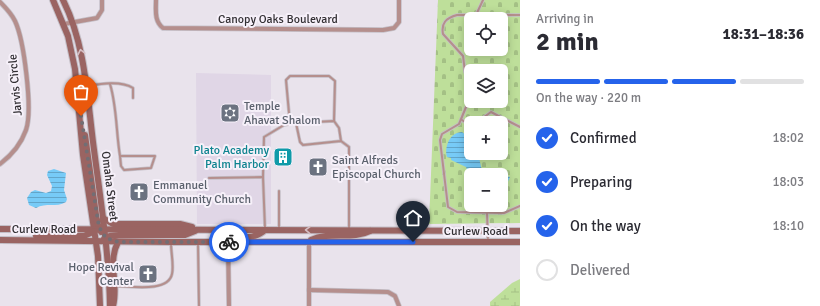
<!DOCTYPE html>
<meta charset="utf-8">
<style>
body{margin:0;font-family:Signika,sans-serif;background:#f2f2f3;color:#2b2b33;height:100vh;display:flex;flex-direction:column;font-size:15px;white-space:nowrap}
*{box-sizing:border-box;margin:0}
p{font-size:13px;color:#7c7c81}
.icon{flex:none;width:22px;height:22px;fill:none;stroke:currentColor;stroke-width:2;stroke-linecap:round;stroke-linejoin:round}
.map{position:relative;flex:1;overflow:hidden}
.panel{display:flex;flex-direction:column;background:#fff;width:300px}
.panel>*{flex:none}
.controls{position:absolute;left:464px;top:12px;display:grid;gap:8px}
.controls a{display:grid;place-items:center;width:44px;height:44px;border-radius:6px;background:#fff;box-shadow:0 2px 10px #0003;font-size:20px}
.pin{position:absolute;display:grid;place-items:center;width:34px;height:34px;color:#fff;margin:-41px -17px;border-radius:50% 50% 50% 0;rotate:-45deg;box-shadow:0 0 4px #0007}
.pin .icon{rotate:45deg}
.courier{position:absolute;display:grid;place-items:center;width:40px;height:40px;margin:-20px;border:3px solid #2563eb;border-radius:50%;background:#fff;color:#222;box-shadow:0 1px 5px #0007}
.summary em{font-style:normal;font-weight:700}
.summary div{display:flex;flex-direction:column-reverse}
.summary{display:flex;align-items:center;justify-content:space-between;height:68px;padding:0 16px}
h1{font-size:26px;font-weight:700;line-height:30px}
.bar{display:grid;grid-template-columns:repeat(4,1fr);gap:6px 4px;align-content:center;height:48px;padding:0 16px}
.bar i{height:5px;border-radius:3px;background:#e1e1e2}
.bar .active{background:#2563eb}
.bar p{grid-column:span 4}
ol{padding:0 16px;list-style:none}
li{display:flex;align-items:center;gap:12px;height:44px}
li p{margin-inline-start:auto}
li .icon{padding:4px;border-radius:50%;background:#2563eb;color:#fff;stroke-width:4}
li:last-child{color:#7c7c81}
li i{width:22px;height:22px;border:2px solid #e1e1e2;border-radius:50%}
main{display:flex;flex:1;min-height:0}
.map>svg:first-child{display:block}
.built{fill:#e0d6e6}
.wetland{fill:url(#wetland-marsh)}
.cemetery{fill:url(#cemetery-stones);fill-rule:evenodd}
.water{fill:url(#water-rules)}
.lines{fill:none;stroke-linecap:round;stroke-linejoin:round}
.service-casing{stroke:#c4bfc7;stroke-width:3.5}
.minor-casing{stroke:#c4bfc7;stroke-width:5.5}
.secondary-casing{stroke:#c4bfc7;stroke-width:8}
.service{stroke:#b58f8d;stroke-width:2}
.minor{stroke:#b58f8d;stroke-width:4}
.secondary{stroke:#9a6462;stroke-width:6}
.oneway{stroke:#d6bfc4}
.done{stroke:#726e74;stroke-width:4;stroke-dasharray:0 7.2}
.route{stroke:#2563eb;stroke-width:5}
.labels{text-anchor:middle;stroke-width:4;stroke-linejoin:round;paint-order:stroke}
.street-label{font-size:12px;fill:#322f33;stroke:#f6f0f9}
.worship-label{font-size:12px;fill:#5b616d;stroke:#f6f0f9;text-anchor:start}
.culture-label{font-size:12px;fill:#0d838f;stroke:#f6f0f9;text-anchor:end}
</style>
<main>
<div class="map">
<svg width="520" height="306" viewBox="0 0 520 306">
<defs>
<pattern id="wetland-marsh" width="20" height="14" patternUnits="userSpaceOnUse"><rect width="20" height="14" fill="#bedf9a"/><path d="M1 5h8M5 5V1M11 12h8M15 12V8" fill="none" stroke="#a4c085"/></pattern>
<pattern id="cemetery-stones" width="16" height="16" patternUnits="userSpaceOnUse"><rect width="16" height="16" fill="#bedf9a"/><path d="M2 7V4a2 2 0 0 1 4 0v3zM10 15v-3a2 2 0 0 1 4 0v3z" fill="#a4c085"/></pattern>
<pattern id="water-rules" width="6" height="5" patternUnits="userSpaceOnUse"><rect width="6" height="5" fill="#77cbf7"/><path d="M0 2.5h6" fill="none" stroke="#62a5c9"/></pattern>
</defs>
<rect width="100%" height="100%" fill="#e9e3ec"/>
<path class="built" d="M196 73 271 75V224H197Z"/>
<path class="wetland" d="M520 279V306H490V302L512 283Z"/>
<path class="cemetery" d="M438 0H520V223L429 224ZM471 19H501V49H471ZM471 71H501V101H471ZM471 123H501V153H471ZM471 175H501V205H471Z"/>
<g class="water">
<path d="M462 132 471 139V153H478L482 171 510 177 501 197V175H471V178L466 167 451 160V158L447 157C444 147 450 132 462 132Z"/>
<path d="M54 169 66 173 64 190 67 199 66 202C56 208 46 202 36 208L29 205 27 198 31 192 35 190 46 193 51 191 52 186 47 175 48 171Z"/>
</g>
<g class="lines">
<defs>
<g id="service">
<path d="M476 15 483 0"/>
<path d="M110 84C117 107 116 132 120 156H155L151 168 124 170 121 166 120 156"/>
<path d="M471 86 465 72 463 56 443 34C441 23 446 18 457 15H520"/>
<path d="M78 87C94 85 119 79 133 88V98"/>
<path d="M473 101 466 107 459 124 442 134 440 140 448 207 457 212 504 213 520 206"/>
<path d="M462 120 471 126"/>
<path d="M476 123 491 112 520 127"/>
<path d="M290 124 286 80 290 76H329L335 81 334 121"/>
<path d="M341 141 339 128 334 121 296 123 300 142 303 145 341 141 349 147V229"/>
<path d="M263 177 264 137 284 125 296 123"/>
<path d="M209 178 263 177 265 229"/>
<path d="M487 213 488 242"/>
<path d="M279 229V191"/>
<path d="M198 243 199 306"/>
<path d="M115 286C130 286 168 293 172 274 174 265 171 253 171 243"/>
</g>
<g id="minor">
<path d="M156 0C156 10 154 21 163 28L383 30 394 28 399 22V0"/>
<path d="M0 2C6 8 11 13 15 21 24 40 33 110 26 130 21 144 12 155 0 164"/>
<path d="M64 24 97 18 102 10V0"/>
<path d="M309 241V306"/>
<path d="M228 242 229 306"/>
<path d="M309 290 388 292 395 296 399 306"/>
</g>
<g id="secondary">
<path d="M53 0 68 36 75 69 83 155 98 256 100 306"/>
<path d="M63 0C85 44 87 94 93 142 100 197 109 251 110 306"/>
<path d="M85 135 97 222 101 232"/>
<path d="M102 220 103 218 113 224H180L192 227"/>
<path d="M0 229 520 231"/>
<path d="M36 236H84L95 231"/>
<path d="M104 239 110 236 119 235H185L195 231"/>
<path d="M0 240 171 242H520"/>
<path d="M311 240C330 231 352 240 370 231"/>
<path d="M209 242C226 232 251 244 265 230"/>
<path d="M113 306C119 284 107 263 118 242L115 241"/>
</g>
</defs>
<use href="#service" class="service-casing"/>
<use href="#minor" class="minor-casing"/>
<use href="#secondary" class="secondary-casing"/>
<use href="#service" class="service"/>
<use href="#minor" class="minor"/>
<use href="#secondary" class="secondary"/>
</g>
<defs><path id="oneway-chevron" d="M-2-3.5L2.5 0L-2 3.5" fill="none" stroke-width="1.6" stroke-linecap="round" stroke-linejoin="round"/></defs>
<g class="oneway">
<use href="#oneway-chevron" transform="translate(81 52) rotate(-102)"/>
<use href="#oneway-chevron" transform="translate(308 230) rotate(-179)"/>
</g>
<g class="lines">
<path class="done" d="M81 116 99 227 106 238 118 242H229"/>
<path class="route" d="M229 242H413"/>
</g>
<defs>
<symbol id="synagogue-square" viewBox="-11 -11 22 22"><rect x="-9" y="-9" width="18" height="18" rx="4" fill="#6b7280" stroke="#f6f0f9"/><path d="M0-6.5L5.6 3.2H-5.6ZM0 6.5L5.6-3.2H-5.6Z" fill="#fff"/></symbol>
<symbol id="building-square" viewBox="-11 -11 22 22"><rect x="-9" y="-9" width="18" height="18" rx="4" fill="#0f9aa8" stroke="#f6f0f9"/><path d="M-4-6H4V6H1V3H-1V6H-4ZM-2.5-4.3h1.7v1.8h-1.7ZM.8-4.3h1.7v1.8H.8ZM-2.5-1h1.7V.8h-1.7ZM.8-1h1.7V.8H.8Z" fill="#fff"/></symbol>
<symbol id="church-square" viewBox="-11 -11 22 22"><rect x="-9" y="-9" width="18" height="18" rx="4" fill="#6b7280" stroke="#f6f0f9"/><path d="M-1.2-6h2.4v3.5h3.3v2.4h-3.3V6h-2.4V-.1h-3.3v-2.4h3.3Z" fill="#fff"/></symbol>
</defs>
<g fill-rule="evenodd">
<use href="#synagogue-square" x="219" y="102" width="22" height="22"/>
<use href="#building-square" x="272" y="146" width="22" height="22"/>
<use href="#church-square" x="307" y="156" width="22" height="22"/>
<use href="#church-square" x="128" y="181" width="22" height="22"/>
<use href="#church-square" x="137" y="263" width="22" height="22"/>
</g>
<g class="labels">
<g class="street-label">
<text x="278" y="23">Canopy Oaks Boulevard</text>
<text transform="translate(15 85) rotate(-95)" y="4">Jarvis Circle</text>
<text transform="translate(110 186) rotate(83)" y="4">Omaha Street</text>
<text x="44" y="233">Curlew Road</text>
<text x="476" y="235">Curlew Road</text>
</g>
<g class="worship-label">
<text x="244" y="110">Temple<tspan x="244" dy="14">Ahavat Shalom</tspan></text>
<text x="332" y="164">Saint Alfreds<tspan x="332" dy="14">Episcopal Church</tspan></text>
<text x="153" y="189">Emmanuel<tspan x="153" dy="14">Community Church</tspan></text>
<text x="134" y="271" text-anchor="end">Hope Revival<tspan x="134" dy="14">Center</tspan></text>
</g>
<g class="culture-label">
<text x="269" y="154">Plato Academy<tspan x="269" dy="14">Palm Harbor</tspan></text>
</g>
</g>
</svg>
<div class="controls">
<a><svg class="icon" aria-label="locate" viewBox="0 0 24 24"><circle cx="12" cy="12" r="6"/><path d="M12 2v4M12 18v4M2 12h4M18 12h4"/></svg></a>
<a><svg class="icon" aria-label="layers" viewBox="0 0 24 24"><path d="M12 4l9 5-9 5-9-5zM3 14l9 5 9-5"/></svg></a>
<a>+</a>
<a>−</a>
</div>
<div class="pin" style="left:81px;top:116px;background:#ea580c"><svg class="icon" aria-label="bag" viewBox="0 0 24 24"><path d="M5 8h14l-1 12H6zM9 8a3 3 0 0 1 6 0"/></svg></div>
<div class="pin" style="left:413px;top:242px;background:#1f2937"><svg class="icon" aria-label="home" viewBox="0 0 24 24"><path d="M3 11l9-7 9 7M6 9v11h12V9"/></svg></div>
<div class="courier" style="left:229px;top:242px"><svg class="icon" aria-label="bike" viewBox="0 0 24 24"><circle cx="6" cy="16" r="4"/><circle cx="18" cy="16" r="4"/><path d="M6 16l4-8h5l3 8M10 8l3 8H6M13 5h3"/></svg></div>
</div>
<section class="panel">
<div class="summary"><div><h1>2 min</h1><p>Arriving in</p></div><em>18:31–18:36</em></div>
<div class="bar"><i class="active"></i><i class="active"></i><i class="active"></i><i></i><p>On the way · 220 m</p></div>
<ol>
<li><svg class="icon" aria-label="check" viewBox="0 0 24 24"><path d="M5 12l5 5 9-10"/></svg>Confirmed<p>18:02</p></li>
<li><svg class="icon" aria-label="check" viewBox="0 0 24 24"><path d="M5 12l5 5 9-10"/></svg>Preparing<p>18:03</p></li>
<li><svg class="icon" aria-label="check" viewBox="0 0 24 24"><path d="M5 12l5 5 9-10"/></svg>On the way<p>18:10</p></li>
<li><i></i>Delivered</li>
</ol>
</section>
</main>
